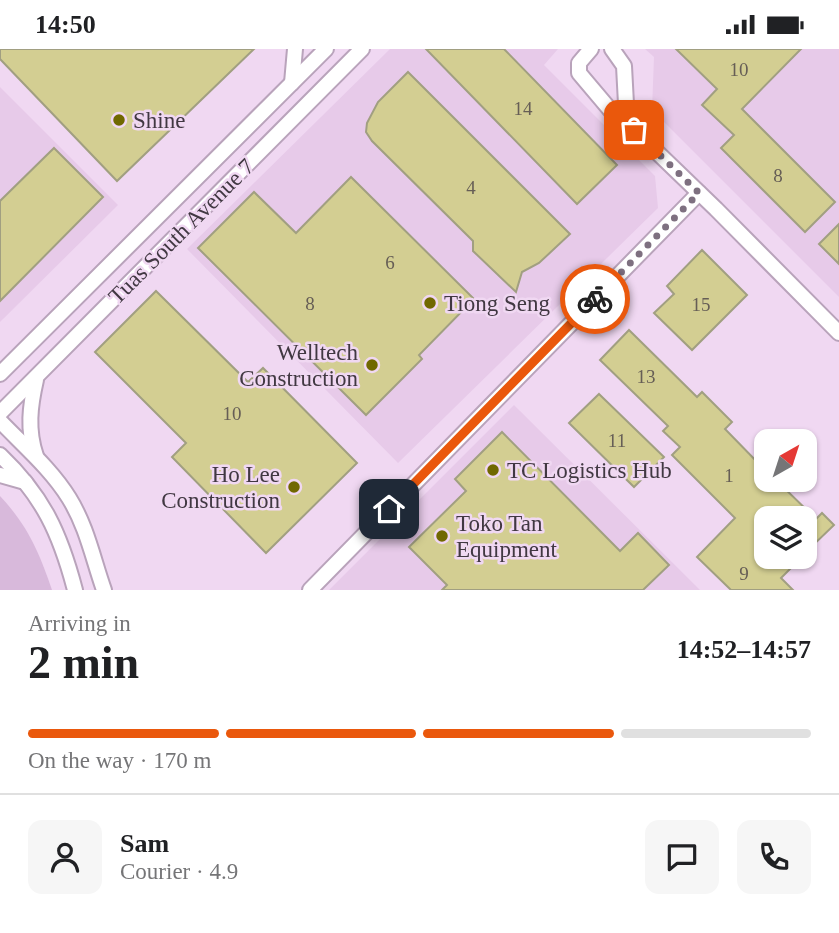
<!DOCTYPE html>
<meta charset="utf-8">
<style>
body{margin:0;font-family:"Times New Roman",serif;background:#f6f6f6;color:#202124;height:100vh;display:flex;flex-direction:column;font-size:26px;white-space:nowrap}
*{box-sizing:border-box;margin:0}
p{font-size:23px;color:#757577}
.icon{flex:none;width:38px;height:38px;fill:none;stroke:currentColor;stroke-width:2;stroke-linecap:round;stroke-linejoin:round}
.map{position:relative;height:541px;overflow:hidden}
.side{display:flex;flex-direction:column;background:#fff;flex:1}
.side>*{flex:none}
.needle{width:46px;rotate:39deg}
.fabs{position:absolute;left:754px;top:380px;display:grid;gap:14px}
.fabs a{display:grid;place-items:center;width:63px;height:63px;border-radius:14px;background:#fff;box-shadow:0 2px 5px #0004;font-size:35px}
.pin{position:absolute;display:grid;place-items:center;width:60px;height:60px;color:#fff;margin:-30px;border-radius:14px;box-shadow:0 4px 10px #0006}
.courier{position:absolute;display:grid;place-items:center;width:70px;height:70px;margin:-35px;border:5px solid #ea580c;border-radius:50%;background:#fff;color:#222;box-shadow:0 2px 9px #0007}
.summary em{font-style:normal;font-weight:700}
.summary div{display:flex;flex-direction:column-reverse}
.summary{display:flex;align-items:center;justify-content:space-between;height:119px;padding:0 28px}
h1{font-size:46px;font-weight:700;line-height:52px}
.bar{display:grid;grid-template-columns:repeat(4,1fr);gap:10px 7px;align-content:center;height:84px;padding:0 28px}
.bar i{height:9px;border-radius:5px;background:#e0e0e0}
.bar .selected{background:#ea580c}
.bar p{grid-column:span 4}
.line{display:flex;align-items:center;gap:18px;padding:0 28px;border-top:2px solid #e0e0e0}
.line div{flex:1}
.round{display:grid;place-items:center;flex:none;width:74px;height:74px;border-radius:14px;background:#f6f6f6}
.status{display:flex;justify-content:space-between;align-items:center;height:49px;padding:0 35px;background:#fff;direction:ltr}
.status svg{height:19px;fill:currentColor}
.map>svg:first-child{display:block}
.built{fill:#e7cae9}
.green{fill:#d8b9db}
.building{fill:#d3ce92;stroke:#a19f81;stroke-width:2}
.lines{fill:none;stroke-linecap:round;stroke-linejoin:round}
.minor-casing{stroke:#b9a3bb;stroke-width:18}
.minor{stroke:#fff;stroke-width:14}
.done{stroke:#7e7080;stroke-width:7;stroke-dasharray:0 12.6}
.route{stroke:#ea580c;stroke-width:9}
.poi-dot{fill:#706800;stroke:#f0d8f2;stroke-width:2.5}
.labels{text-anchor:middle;stroke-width:5;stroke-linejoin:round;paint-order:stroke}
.number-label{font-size:19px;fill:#665e56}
.poi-label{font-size:23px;fill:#413842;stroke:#f0d8f2;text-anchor:start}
.street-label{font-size:23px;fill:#413842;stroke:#f0d8f2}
</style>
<div class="status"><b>14:50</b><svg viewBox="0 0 49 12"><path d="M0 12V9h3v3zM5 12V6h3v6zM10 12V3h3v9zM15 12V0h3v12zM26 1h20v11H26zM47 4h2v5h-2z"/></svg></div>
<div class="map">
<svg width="839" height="541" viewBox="0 0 839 541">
<rect width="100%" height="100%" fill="#f0d8f2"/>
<g class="built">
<path d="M390 0H558L544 16 655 127 658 159 398 414 187 200Z"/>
<path d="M645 0H839V248L652 61 654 8Z"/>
<path d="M0 38 118 156 0 273Z"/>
<path d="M514 356 700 541H329Z"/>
</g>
<path class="green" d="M0 447C28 477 39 503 52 541H0Z"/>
<g class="building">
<path d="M0 0H254L117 132 0 10Z"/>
<path d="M426 0H504L617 116 577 155Z"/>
<path d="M676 0H801L742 60 835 153 805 183 721 99 734 86 702 56 717 40Z"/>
<path d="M408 23 570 185 539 214 522 223 516 243 473 202V192L372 92 366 83 367 74 378 53Z"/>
<path d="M54 99 103 148 0 252V152Z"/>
<path d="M351 128 474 250 419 306 422 310 366 366 198 199 254 143 296 184Z"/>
<path d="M839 175V215L819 195Z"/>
<path d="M702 201 747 246 692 301 654 264 674 245 667 237Z"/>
<path d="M156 242 248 333 263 319 357 414 266 504 172 408 186 394 95 303Z"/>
<path d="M629 281 697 348 702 343 732 373 725 380 766 422V430H775L816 470 822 464 834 476 805 504V469H766V508H802L781 529 793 541H731L697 508 735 469 672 406 680 398 663 382 668 377 600 311Z"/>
<path d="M599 345 664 408 634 438 569 374Z"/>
<path d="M502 383 620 502 638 484 669 516 643 541H442L447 536 409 498 466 442 455 430Z"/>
</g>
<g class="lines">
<defs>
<g id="minor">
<path d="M591 0 579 14V24L617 69 634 81 716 160 839 284"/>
<path d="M612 0 624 17 626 55 634 81"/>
<path d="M292 34 295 0"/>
<path d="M0 325 326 0"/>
<path d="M0 364 362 0"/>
<path d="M0 372C24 397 51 420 69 449 87 478 93 510 104 541"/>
<path d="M0 406C43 447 60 484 75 541"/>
<path d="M36 407C27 381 30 357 36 331"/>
<path d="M0 426 25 433"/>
<path d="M310 541 699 144"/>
</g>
</defs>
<use href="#minor" class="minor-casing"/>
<use href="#minor" class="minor"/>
</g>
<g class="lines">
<path class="done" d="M595 250 699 144 634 81"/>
<path class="route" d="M389 460 595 250"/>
</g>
<g class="poi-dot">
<circle cx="119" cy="71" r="7"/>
<circle cx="430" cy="254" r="7"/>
<circle cx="372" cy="316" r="7"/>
<circle cx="493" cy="421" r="7"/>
<circle cx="294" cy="438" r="7"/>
<circle cx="442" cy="487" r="7"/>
</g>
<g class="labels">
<g class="number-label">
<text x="739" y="27">10</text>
<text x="523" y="66">14</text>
<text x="778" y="133">8</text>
<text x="471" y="145">4</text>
<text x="390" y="220">6</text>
<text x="310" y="261">8</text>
<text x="701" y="262">15</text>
<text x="646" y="334">13</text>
<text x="232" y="371">10</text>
<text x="617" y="398">11</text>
<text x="729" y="433">1</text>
<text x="744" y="531">9</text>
</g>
<g class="poi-label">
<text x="133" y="79">Shine</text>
<text x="444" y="262">Tiong Seng</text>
<text x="358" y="311" text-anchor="end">Welltech<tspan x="358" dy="26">Construction</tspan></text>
<text x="507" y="429">TC Logistics Hub</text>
<text x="280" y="433" text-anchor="end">Ho Lee<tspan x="280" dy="26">Construction</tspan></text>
<text x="456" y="482">Toko Tan<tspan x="456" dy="26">Equipment</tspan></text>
</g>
<g class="street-label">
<text transform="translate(181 182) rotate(-45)" y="8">Tuas South Avenue 7</text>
</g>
</g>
</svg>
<div class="fabs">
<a><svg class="needle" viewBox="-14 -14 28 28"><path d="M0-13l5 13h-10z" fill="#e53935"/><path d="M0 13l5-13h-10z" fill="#757577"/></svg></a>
<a><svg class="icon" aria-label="layers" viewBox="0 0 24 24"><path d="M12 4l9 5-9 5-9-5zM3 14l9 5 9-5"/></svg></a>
</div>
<div class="pin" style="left:634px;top:81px;background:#ea580c"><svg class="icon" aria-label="bag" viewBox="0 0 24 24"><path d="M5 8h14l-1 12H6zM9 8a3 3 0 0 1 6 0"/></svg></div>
<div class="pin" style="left:389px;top:460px;background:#1f2937"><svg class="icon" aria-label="home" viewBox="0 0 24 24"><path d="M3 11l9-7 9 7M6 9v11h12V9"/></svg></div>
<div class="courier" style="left:595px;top:250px"><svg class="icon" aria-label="bike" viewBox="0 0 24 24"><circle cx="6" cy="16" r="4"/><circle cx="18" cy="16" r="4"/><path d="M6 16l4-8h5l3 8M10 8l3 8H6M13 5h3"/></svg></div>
</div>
<section class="side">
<div class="summary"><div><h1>2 min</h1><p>Arriving in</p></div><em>14:52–14:57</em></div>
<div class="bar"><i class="selected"></i><i class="selected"></i><i class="selected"></i><i></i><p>On the way · 170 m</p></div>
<div class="line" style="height:126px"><a class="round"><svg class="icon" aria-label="person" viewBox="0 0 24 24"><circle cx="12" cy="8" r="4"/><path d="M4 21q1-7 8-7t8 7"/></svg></a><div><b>Sam</b><p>Courier · 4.9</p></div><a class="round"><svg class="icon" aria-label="chat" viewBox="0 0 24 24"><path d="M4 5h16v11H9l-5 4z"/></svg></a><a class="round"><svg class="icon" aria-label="phone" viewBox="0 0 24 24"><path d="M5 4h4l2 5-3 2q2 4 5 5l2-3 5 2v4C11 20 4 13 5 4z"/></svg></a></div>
</section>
